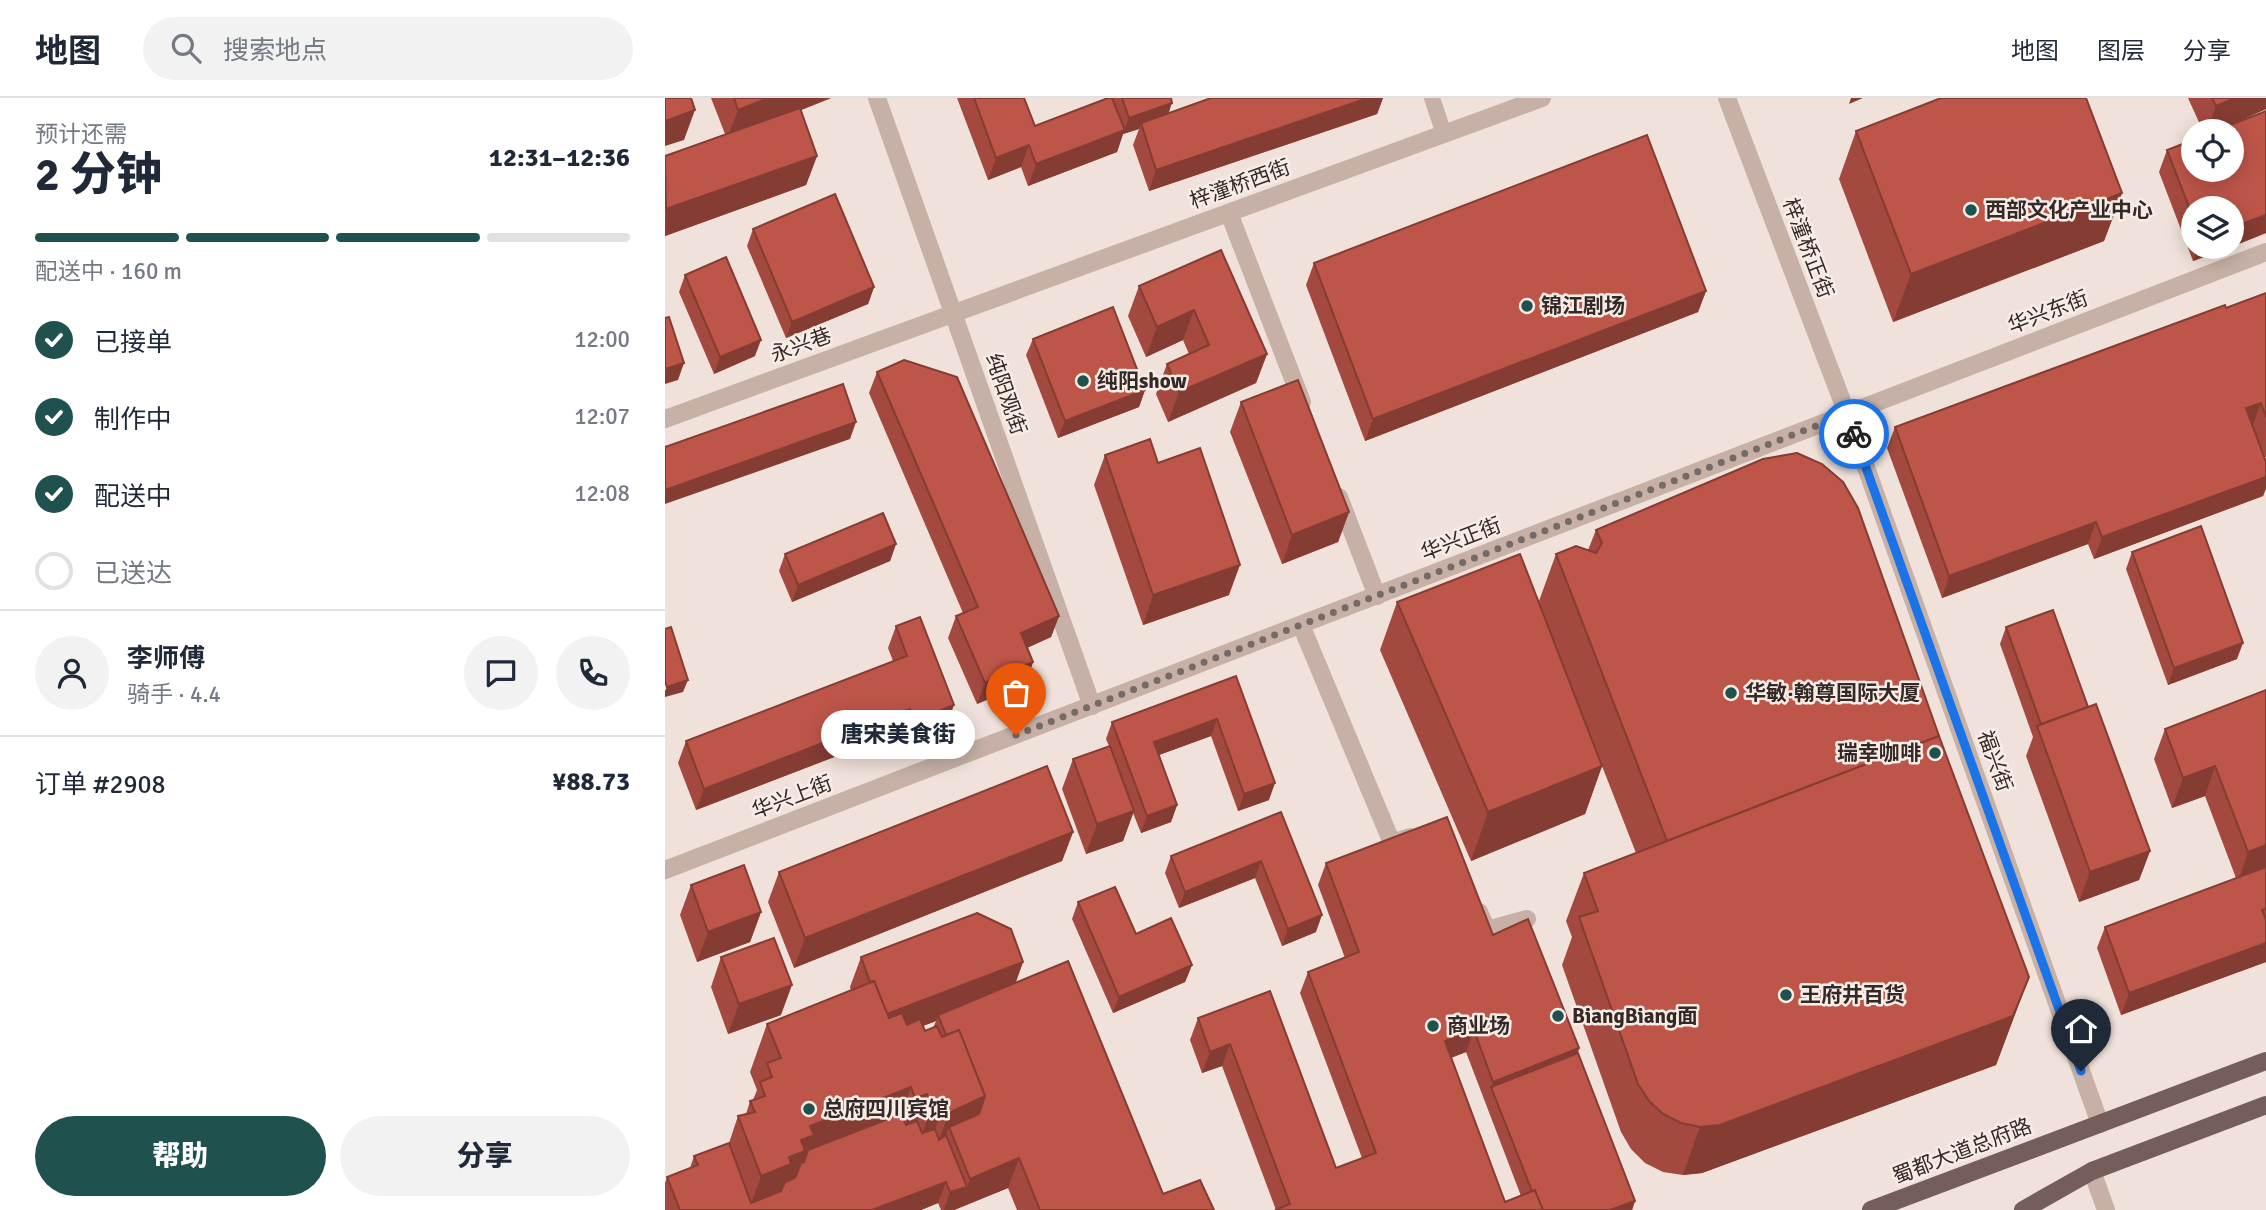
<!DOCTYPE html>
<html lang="zh">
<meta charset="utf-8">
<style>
body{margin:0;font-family:Signika,"Noto Sans SC",sans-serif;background:#f2f2f3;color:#1f2937;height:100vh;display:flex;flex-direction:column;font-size:26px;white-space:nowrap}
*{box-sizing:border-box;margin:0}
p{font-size:23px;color:#747a83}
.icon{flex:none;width:38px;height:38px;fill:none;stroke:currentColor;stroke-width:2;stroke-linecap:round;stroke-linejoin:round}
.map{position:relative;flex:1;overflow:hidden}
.panel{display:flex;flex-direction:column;background:#fff;width:665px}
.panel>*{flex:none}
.fabs{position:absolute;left:1516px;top:21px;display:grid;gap:14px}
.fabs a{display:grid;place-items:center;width:63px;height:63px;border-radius:50%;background:#fff;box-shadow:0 4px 18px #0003;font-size:35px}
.pin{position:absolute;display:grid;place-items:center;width:60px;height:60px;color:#fff;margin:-72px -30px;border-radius:50% 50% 50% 0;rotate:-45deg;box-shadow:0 0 7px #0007}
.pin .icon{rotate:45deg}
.courier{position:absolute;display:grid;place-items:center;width:70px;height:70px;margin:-35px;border:5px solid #1a73e8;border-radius:50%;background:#fff;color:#222;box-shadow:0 2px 9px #0007}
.bubble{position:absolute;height:49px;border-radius:24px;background:#fff;box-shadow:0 4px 18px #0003;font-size:23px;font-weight:800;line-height:49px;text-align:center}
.headline em{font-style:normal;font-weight:800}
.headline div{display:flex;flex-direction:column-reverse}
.headline{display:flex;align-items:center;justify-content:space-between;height:119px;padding:0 35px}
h1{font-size:46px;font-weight:800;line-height:52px}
.bar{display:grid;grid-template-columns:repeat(4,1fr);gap:10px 7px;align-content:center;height:84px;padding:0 35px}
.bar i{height:9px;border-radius:5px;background:#e0e1e3}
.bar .on{background:#1f524e}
.bar p{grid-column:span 4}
.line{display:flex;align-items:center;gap:18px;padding:0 35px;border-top:2px solid #e0e1e3}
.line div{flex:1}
.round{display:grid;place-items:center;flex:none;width:74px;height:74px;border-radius:37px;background:#f2f2f3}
ol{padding:0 35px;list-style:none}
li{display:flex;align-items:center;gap:21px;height:77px}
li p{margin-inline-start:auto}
li .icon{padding:7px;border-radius:50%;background:#1f524e;color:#fff;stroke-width:4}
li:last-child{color:#747a83}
li i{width:38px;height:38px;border:4px solid #e0e1e3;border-radius:50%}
.action{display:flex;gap:14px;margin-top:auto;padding:14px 35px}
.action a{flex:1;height:80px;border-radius:42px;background:#1f524e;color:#fff;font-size:28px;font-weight:800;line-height:80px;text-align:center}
.action a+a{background:#f2f2f3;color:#1f2937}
header{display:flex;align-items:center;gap:42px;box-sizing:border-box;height:98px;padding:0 35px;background:#fff;border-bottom:2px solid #e0e1e3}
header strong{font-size:33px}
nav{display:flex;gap:38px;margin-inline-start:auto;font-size:24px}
.search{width:490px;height:63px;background:#f2f2f3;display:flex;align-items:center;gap:18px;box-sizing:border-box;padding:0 24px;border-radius:38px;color:#747a83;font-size:26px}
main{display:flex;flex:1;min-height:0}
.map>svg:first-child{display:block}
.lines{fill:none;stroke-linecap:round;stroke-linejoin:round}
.lane{stroke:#c7b1a7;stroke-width:16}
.street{stroke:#c7b1a7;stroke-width:18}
.primary{stroke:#755e59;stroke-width:18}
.wall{fill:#a3493f;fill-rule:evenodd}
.shaded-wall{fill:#853c33}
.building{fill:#be5549;stroke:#853c33;stroke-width:2}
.done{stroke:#766a66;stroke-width:7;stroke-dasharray:0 12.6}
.route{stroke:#1a73e8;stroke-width:9}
.poi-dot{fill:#1f524e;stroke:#f8ede6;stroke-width:2.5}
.labels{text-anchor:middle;stroke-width:5;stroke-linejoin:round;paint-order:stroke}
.street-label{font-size:21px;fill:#342927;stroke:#f8ede6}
.poi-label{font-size:21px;font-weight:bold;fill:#342927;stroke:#f8ede6;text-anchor:start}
</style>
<header>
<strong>地图</strong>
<div class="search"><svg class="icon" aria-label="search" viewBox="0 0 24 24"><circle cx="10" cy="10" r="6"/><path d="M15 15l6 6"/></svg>搜索地点</div>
<nav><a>地图</a><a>图层</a><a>分享</a></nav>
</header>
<main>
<section class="panel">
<div class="headline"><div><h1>2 分钟</h1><p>预计还需</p></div><em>12:31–12:36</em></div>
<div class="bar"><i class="on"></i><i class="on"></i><i class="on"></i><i></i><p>配送中 · 160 m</p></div>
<ol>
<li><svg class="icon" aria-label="check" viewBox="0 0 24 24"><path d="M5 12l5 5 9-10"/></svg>已接单<p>12:00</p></li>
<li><svg class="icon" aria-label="check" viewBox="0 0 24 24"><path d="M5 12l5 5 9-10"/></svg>制作中<p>12:07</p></li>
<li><svg class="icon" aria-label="check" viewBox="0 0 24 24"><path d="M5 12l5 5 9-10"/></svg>配送中<p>12:08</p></li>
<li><i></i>已送达</li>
</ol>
<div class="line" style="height:126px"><a class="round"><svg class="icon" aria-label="person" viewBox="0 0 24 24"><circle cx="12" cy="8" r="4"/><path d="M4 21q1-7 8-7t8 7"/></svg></a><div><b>李师傅</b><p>骑手 · 4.4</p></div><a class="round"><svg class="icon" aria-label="chat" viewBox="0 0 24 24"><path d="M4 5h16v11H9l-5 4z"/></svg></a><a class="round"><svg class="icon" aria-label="phone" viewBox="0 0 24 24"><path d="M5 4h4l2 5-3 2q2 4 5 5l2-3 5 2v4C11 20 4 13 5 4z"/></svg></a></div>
<div class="line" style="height:91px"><div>订单 #2908</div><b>¥88.73</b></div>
<div class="action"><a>帮助</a><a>分享</a></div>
</section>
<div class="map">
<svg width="1601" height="1112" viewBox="0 0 1601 1112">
<rect width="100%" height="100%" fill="#f0e2da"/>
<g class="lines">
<path class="lane" d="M767 0 779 36"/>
<g class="street">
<path d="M212 0 427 608"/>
<path d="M1062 0 1182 316 1435 1026"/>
<path d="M564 115 637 304"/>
<path d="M0 321 877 0"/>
<path d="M674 399 712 498"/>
<path d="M636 527 727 745 745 739"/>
<path d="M0 772 1601 154"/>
<path d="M814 814 822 832 862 821"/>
<path d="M1427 1073 1441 1112"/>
</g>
<g class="primary">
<path d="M1206 1112 1601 963"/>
<path d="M1358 1112 1427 1073 1601 1007"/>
</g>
</g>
<g class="wall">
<path d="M46 0H166L136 12 152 58 141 87 0 138V58L60 36Z"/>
<path d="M292 0H359L370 28 443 0H506L504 15 546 0H718L712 16 484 93 468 47 474 31 458 36 452 54 363 88 356 69 323 82Z"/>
<path d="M1523 0H1601V11L1558 30 1601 13V135L1566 149V110H1528V149H1566L1528 163 1494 74 1502 52 1528 42V72H1566V33H1538Z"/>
<path d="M1191 33 1457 95 1439 143 1228 224 1174 81Z"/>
<path d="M88 131 209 189 203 206 121 240 82 148Z"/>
<path d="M556 152 602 256 591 285 503 324 491 296 502 266 524 256 518 242 481 259 463 218 474 188Z"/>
<path d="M649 165 1041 193 1033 214 700 343 641 187Z"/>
<path d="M20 177 90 258 49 276 14 194Z"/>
<path d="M1601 195V359H1600L1587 327 1601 364V390L1598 398 1429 461 1423 446 1277 500 1222 350 1230 329Z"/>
<path d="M368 241 480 292 474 309 393 340 361 257Z"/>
<path d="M212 274 394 518 386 539 362 550 368 564 361 585 312 606 283 540 291 518 298 515 204 295Z"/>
<path d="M576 304 684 414 673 444 617 466 565 334Z"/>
<path d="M440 357 493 365 564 497 478 527 429 387Z"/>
<path d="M931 432 1274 638 1364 879 1331 967 1037 1075 1018 1077 998 1074 980 1065 966 1051 956 1034 897 867 907 839 901 823 919 775 971 755 937 668 920 716 806 763 715 552 732 504 874 503 891 456 923 452Z"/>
<path d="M231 446 225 463 127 504 114 473 120 456Z"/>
<path d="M1467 454 1572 561 1503 587 1461 471Z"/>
<path d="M231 528 281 629 241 644 237 633 31 712 13 665 21 643 228 563 223 550Z"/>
<path d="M1341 529 1423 609 1485 753 1474 782 1414 804 1361 658 1368 639 1335 546Z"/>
<path d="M571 578 604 702 573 713 546 638 494 657 512 707 506 724 476 735 468 715 458 743 421 756 397 691 408 661 444 648 441 641 447 624Z"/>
<path d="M1601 592V864L1456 917 1432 850 1440 829 1571 780 1540 698 1507 710 1489 661 1500 631Z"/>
<path d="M616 714 651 834 617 848 590 780 514 810 500 775 506 758Z"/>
<path d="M408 734 397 763 129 870 103 804 114 774Z"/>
<path d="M661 765 828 837 914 950 913 955 970 1103 967 1112H610H611L557 968 537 975 525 942 533 920 605 893 671 1070 697 1060 635 895 643 874 680 860 653 787ZM801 954 856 1098 840 1104 786 960Z"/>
<path d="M26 787 96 814 85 844 32 864 15 817Z"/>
<path d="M413 804 527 867 520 884 448 915 407 821Z"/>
<path d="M56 859 116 917 63 936 46 889Z"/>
<path d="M196 859 358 864 351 884 498 1096 549 1112H352L343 1090 289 1112H276L273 1105 256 1112H0V1085L2 1079 25 1070 29 1058 64 1045 73 1018 81 1016 85 1003 88 1002 92 992 85 974 102 926 186 892 185 889ZM271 923 268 930 260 933 258 928Z"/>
</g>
<g class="shaded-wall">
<path d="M103 0H166L62 42 73 12Z"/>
<path d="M703 0H718L712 16 484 93 491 72Z"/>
<path d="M1186 0H1198L1184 6Z"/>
<path d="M1570 0H1601V11L1551 33H1542L1551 8Z"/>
<path d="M507 5 501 22 476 25 474 31 458 36 452 54 363 88 371 66 459 32 464 20Z"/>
<path d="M30 12 19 42 0 48V23Z"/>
<path d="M364 47 356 69 323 82 331 60Z"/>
<path d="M152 58 141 87 0 138 1 111Z"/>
<path d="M1457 95 1439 143 1228 224 1246 176Z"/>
<path d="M1601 117V135L1566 149V130Z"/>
<path d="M1534 149H1566L1528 163Z"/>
<path d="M209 189 203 206 121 240 127 224Z"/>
<path d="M1041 193 1033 214 700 343 708 321Z"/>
<path d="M529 212 518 242 481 259 492 229Z"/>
<path d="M96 242 90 258 49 276 55 259Z"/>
<path d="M602 256 591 285 503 324 514 294Z"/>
<path d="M19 265 13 282 0 286V271Z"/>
<path d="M480 292 474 309 393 340 400 323Z"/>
<path d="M1596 305 1588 326 1573 332 1581 310Z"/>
<path d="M191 324 185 341 0 406V392Z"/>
<path d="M1601 379V390L1598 398 1429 461 1437 439Z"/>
<path d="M684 414 673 444 617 466 627 437Z"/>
<path d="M1431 424 1423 446 1277 500 1284 478Z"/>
<path d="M231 446 225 463 127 504 133 487Z"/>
<path d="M575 467 564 497 478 527 488 497Z"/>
<path d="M394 518 386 539 348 556 356 535Z"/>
<path d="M1578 545 1572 561 1503 587 1509 570Z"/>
<path d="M368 564 361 585 312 606 320 585Z"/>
<path d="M23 582 18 594 0 599V593L2 589Z"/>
<path d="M289 607 281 629 241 644 249 623Z"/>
<path d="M245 611 237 633 31 712 39 691Z"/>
<path d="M552 621 546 638 483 661 489 644Z"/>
<path d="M937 668 920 716 806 763 823 714Z"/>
<path d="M1550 668 1540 698 1507 710 1518 680Z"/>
<path d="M610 685 604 702 573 713 579 696Z"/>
<path d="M512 707 506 724 476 735 482 718Z"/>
<path d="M469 713 458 743 421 756 432 726Z"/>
<path d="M408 734 397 763 129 870 140 840Z"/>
<path d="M1601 747V773L1573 784 1583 754Z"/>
<path d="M1485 753 1474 782 1414 804 1425 774Z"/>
<path d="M596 763 590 780 514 810 520 794Z"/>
<path d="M96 814 85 844 32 864 43 834Z"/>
<path d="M657 817 651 834 617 848 623 831Z"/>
<path d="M1601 845V864L1456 917 1464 895Z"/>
<path d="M358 864 347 894 273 917 271 923 207 947 217 917Z"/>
<path d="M527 867 520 884 448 915 454 899Z"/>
<path d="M1364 879 1331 967 1037 1075 1018 1077 1035 1029Z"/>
<path d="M127 887 116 917 63 936 74 906Z"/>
<path d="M809 932 801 954 772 965 780 943Z"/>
<path d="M565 946 557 968 537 975 545 954Z"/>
<path d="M914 950 907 971 826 989 828 984Z"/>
<path d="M246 989 228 1038 84 1112 96 1078 124 1059 145 1028Z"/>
<path d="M262 996 245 1044 233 1049 250 1000Z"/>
<path d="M320 998 303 1046 284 1029 273 1059 266 1063 284 1015Z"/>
<path d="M280 1004 262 1052 249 1057 267 1009Z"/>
<path d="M354 1060 343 1090 294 1110 289 1112H279L285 1094 302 1089 305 1081Z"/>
<path d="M281 1084 273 1105 256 1112H207Z"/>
<path d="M970 1103 967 1112H945Z"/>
</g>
<g class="building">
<path d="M0 0H26L30 12 0 23Z"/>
<path d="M69 0H103L73 12Z"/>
<path d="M309 0H359L370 28 443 0H447L460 32 371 66 364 47 331 60Z"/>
<path d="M457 0H506L507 5 464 20Z"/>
<path d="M546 0H703L491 72 476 25Z"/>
<path d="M1276 0H1421L1457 95 1246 176 1191 33Z"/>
<path d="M1547 0H1570L1551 8Z"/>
<path d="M135 10 152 58 1 111 0 58Z"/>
<path d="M1601 13V117L1566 130V110H1528V119L1502 52 1528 42V72H1566V33H1550Z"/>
<path d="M982 37 1041 193 708 321 649 165Z"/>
<path d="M170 96 209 189 127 224 88 131Z"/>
<path d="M556 152 602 256 514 294 502 266 544 247 529 212 492 229 474 188Z"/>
<path d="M61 159 96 242 55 259 20 177Z"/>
<path d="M1601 195V319L1596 305 1581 310 1601 364V379L1437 439 1431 424 1284 478 1230 329 1560 207 1561 210Z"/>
<path d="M448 209 480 292 400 323 368 241Z"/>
<path d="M4 219 19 265 0 271V220Z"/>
<path d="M239 262 292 279 394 518 356 535 368 564 320 585 291 518 313 509 212 274Z"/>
<path d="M633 282 684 414 627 437 576 304Z"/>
<path d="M178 286 191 324 0 392V349Z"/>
<path d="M485 341 493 365 535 350 575 467 488 497 440 357Z"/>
<path d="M1132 355 1157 366 1178 384 1193 410 1274 638 1002 743 891 456 911 448 931 455 937 445 931 432 1098 361Z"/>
<path d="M218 415 231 446 133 487 120 456Z"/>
<path d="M1536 428 1578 545 1509 570 1467 454Z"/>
<path d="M855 456 937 668 823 714 732 504Z"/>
<path d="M1388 512 1423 609 1376 626 1341 529Z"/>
<path d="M255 519 289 607 249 623 245 611 39 691 21 643 242 558 231 528Z"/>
<path d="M6 529 23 582 2 589 0 584V531Z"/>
<path d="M571 578 610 685 579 696 552 621 489 644 512 707 482 718 447 624Z"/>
<path d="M1601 592V747L1583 754 1550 668 1518 680 1500 631Z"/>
<path d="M1431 606 1485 753 1425 774 1372 628Z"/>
<path d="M1274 638 1364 879 1348 918 1055 1027 1035 1029 1016 1025 998 1016 984 1003 973 986 914 819 933 813 919 775Z"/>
<path d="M445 648 469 713 432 726 408 661Z"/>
<path d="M382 668 408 734 140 840 114 774Z"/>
<path d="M616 714 657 817 623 831 596 763 520 794 506 758Z"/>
<path d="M782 719 828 837 863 821 914 950 828 984 809 932 780 943 840 1104 870 1092 878 1112H610L625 1106 565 946 545 954 533 920 605 893 671 1070 711 1055 643 874 694 854 661 765Z"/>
<path d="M79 767 96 814 43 834 26 787Z"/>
<path d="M1601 769V811L1597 812 1601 822V845L1464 895 1440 829Z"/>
<path d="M450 789 471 836 506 820 527 867 454 899 413 804Z"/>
<path d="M312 815 346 831 358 864 222 916 209 883 205 884 196 859Z"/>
<path d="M109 840 127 887 74 906 56 859Z"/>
<path d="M403 863 498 1096 535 1082 549 1112H375L354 1060 305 1081 284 1029 314 1016 320 998 294 932 281 937 273 917Z"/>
<path d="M209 883 224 920 237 915 242 927 255 921 260 933 272 928 277 939 294 932 320 998 284 1015 280 1004 267 1009 262 996 250 1000 246 989 145 1028 149 1037 136 1042 140 1053 124 1059 126 1066 96 1078 73 1018 90 1014 85 1003 100 998 95 984 107 979 102 965 116 960 102 926Z"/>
<path d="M913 955 970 1103 945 1112H878L870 1092 867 1093 826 989Z"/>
<path d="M236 1016 241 1027 252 1023 257 1035 270 1031 274 1042 281 1037 302 1089 285 1094 281 1084 207 1112H15L2 1079 33 1067 29 1058 64 1045 86 1105 116 1093 120 1084 130 1080 136 1065 139 1064 143 1052Z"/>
</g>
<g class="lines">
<path class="done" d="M351 637 1182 316 1189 336"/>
<path class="route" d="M1189 336 1416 973"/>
</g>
<g class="poi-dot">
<circle cx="1306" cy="112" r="7"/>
<circle cx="862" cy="208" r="7"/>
<circle cx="418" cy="283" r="7"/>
<circle cx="1066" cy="595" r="7"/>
<circle cx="1270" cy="655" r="7"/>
<circle cx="1121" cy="897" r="7"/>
<circle cx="893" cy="918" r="7"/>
<circle cx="768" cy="928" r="7"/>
<circle cx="144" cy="1011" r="7"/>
</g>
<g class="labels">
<g class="street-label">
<text transform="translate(575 86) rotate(-20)" y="7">梓潼桥西街</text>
<text transform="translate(1143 150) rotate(69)" y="7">梓潼桥正街</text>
<text transform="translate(1383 214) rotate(-21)" y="7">华兴东街</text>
<text transform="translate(136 247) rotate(-20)" y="7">永兴巷</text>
<text transform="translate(341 296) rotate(71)" y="7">纯阳观街</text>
<text transform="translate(796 441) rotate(-21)" y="7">华兴正街</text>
<text transform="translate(1330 663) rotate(70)" y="7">福兴街</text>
<text transform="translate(127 699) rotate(-21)" y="7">华兴上街</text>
<text transform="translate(1297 1053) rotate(-21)" y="7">蜀都大道总府路</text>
</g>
<g class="poi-label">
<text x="1320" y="119">西部文化产业中心</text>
<text x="876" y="215">锦江剧场</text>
<text x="432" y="290">纯阳show</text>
<text x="1080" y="602">华敏·翰尊国际大厦</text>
<text x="1256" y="662" text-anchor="end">瑞幸咖啡</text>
<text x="1135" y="904">王府井百货</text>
<text x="907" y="925">BiangBiang面</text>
<text x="782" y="935">商业场</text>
<text x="158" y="1018">总府四川宾馆</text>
</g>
</g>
</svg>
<div class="fabs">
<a><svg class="icon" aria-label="locate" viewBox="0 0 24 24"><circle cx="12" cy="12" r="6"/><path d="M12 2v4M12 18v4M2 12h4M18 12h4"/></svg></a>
<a><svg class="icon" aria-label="layers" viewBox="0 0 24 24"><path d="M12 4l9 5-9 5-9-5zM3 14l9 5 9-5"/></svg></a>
</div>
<div class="pin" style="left:351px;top:637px;background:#ea580c"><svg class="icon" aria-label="bag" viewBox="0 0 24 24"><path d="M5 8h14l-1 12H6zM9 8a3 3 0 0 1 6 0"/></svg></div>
<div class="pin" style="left:1416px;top:973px;background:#1f2937"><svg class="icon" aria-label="home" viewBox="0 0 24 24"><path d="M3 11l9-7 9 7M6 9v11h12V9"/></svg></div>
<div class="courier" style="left:1189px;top:336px"><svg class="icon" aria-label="bike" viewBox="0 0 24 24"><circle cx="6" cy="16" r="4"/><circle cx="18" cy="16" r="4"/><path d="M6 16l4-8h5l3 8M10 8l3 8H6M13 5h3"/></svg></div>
<div class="bubble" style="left:156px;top:612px;width:154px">唐宋美食街</div>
</div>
</main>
